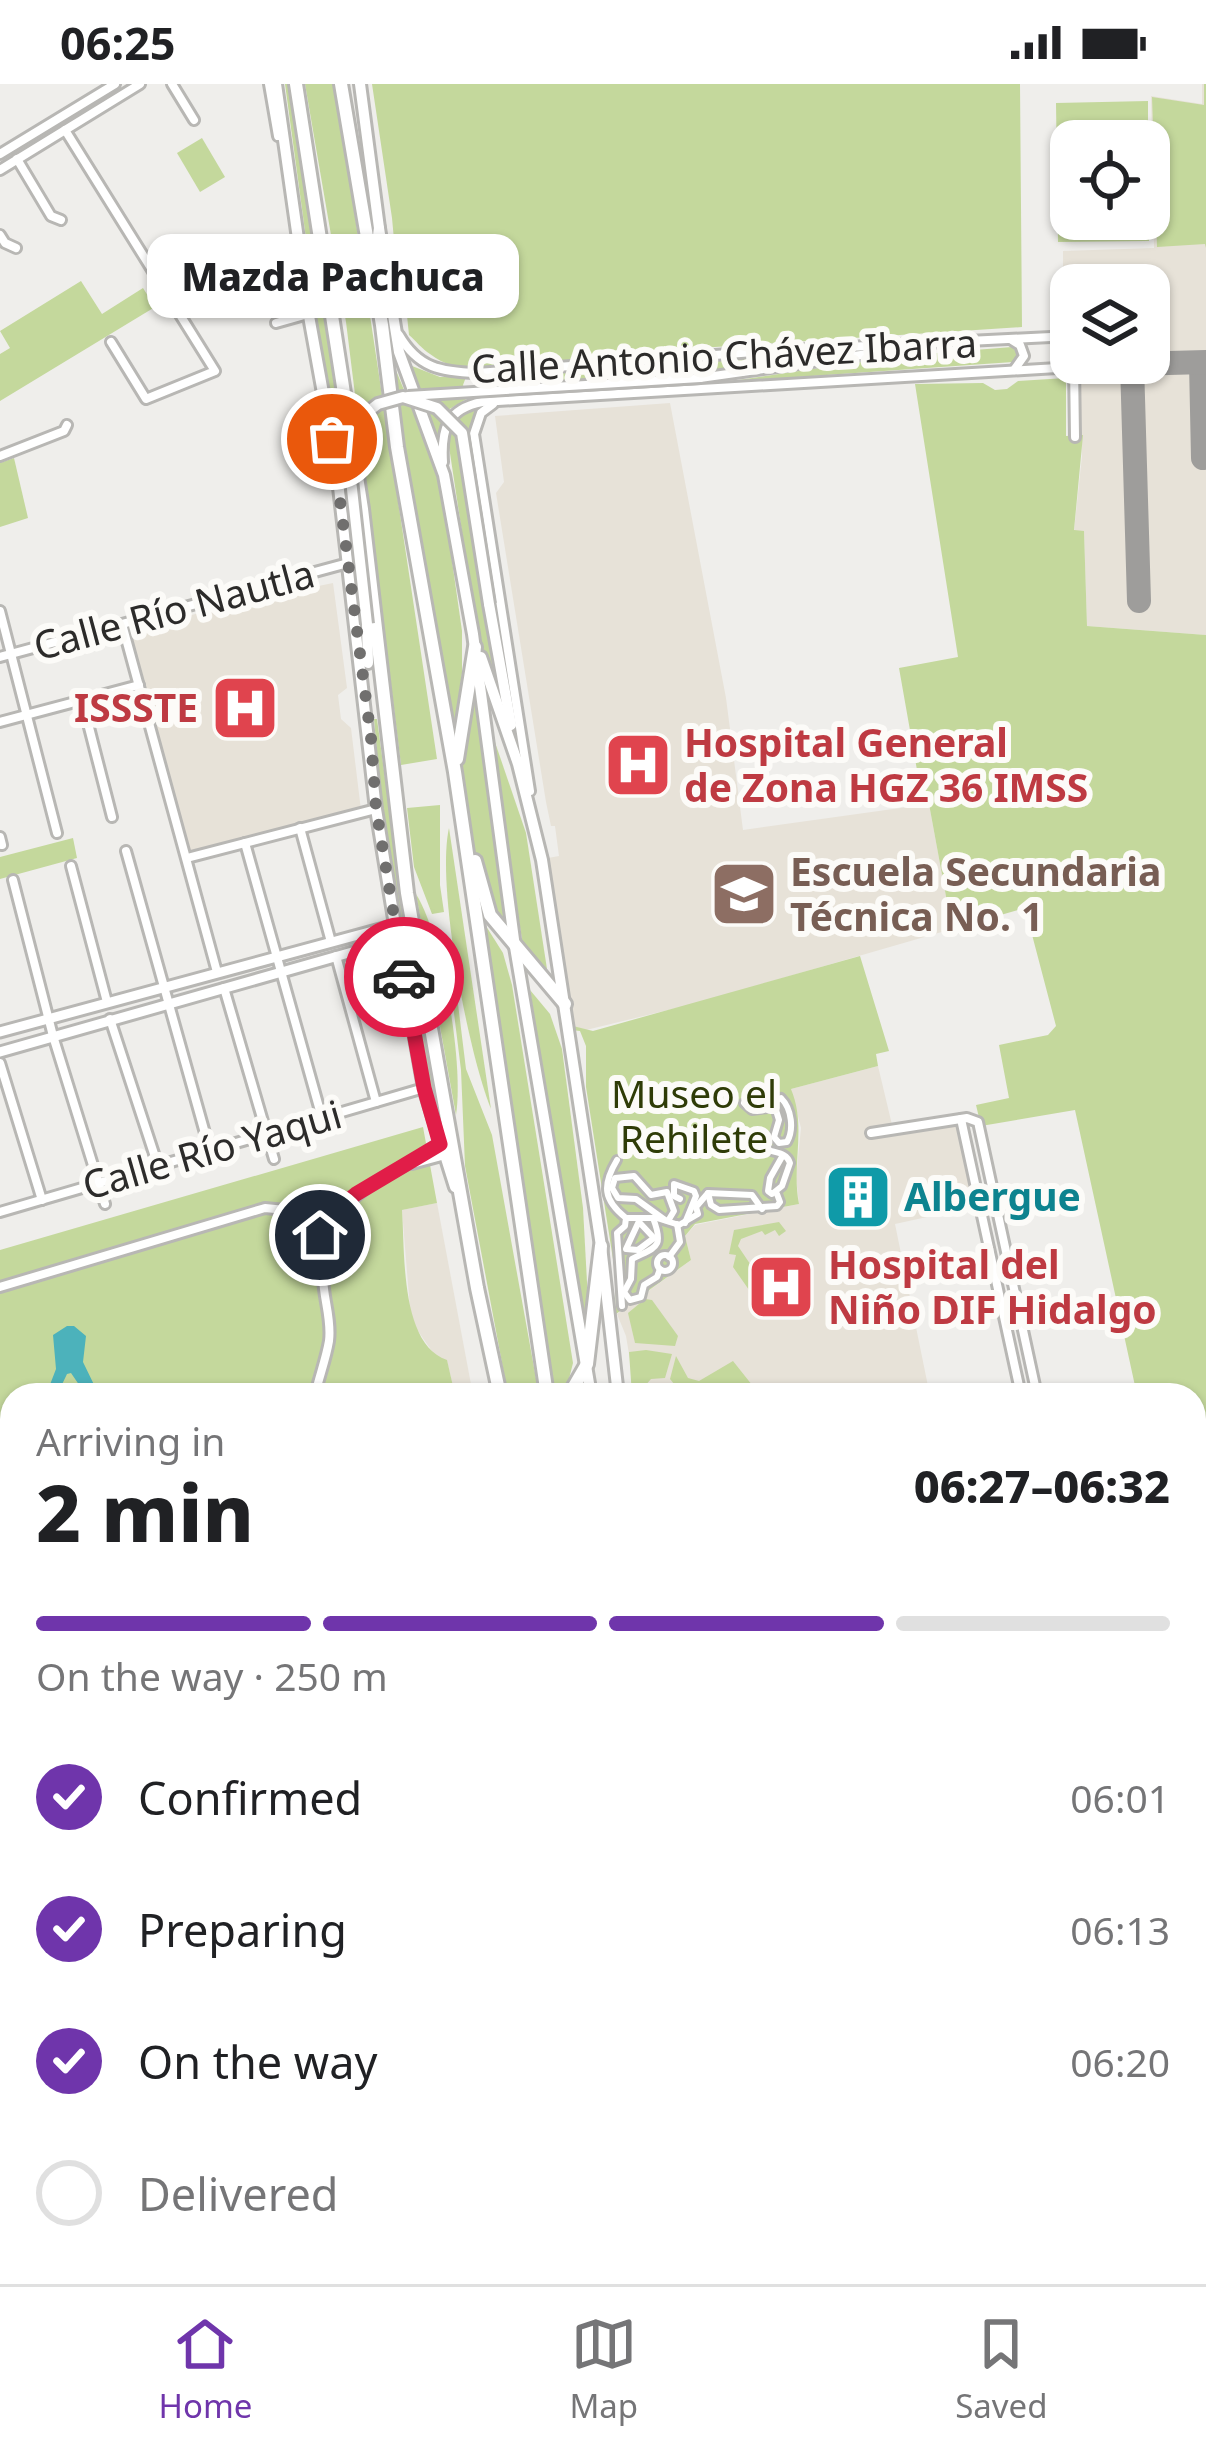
<!DOCTYPE html>
<meta charset="utf-8">
<style>
body{margin:0;font-family:"Noto Sans",sans-serif;background:#f2f2f2;color:#202124;height:100vh;display:flex;flex-direction:column;font-size:45px;white-space:nowrap}
*{box-sizing:border-box;margin:0}
p{font-size:39px;color:#757577}
.icon{flex:none;width:66px;height:66px;fill:none;stroke:currentColor;stroke-width:2;stroke-linecap:round;stroke-linejoin:round}
.map{position:relative;flex:1;overflow:hidden}
.panel{position:absolute;left:0px;top:1299px;width:1206px;height:903px;display:flex;flex-direction:column;background:#fff;border-radius:36px 36px 0 0;box-shadow:0 3px 9px #0004}
.panel>*{flex:none}
.tools{position:absolute;left:1050px;top:36px;display:grid;gap:24px}
.tools a{display:grid;place-items:center;width:120px;height:120px;border-radius:24px;background:#fff;box-shadow:0 3px 9px #0004;font-size:60px}
.pin{position:absolute;display:grid;place-items:center;width:102px;height:102px;color:#fff;margin:-51px;border:6px solid #fff;border-radius:50%;box-shadow:0 3px 12px #0007}
.courier{position:absolute;display:grid;place-items:center;width:120px;height:120px;margin:-60px;border:9px solid #e11d48;border-radius:50%;background:#fff;color:#222;box-shadow:0 3px 15px #0007}
.bubble{position:absolute;height:84px;border-radius:24px;background:#fff;box-shadow:0 3px 9px #0004;font-size:39px;font-weight:800;line-height:84px;text-align:center}
.head em{font-style:normal;font-weight:800}
.head div{display:flex;flex-direction:column-reverse}
.head{display:flex;align-items:center;justify-content:space-between;height:204px;padding:0 36px}
h1{font-size:78px;font-weight:800;line-height:90px}
.bar{display:grid;grid-template-columns:repeat(4,1fr);gap:18px 12px;align-content:center;height:144px;padding:0 36px}
.bar i{height:15px;border-radius:9px;background:#e0e0e0}
.bar .current{background:#6f35ab}
.bar p{grid-column:span 4}
ol{padding:0 36px;list-style:none}
li{display:flex;align-items:center;gap:36px;height:132px}
li p{margin-inline-start:auto}
li .icon{padding:12px;border-radius:50%;background:#6f35ab;color:#fff;stroke-width:4}
li:last-child{color:#757577}
li i{width:66px;height:66px;border:6px solid #e0e0e0;border-radius:50%}
.status{display:flex;justify-content:space-between;align-items:center;height:84px;padding:0 60px;background:#fff;direction:ltr}
.status svg{height:33px;fill:currentColor}
.menu{display:flex;justify-content:space-around;align-items:center;height:168px;border-top:3px solid #e0e0e0;background:#fff;font-size:33px;color:#757577}
.menu a{display:grid;justify-items:center;gap:6px}
.menu .current{color:#6f35ab}
.map>svg:first-child{display:block}
.built{fill:#e7e2d8}
.green{fill:#c4d89c}
.water{fill:#4cb2bb}
.lines{fill:none;stroke-linecap:round;stroke-linejoin:round}
.canal{stroke:#4cb2bb;stroke-width:9}
.taxiway{stroke:#9e9d9b;stroke-width:24}
.pedestrian-casing{stroke:#b8b7b4;stroke-width:12}
.minor-casing{stroke:#b8b7b4;stroke-width:14}
.tertiary-casing{stroke:#b8b7b4;stroke-width:15}
.primary-casing{stroke:#b8b7b4;stroke-width:16}
.trunk-casing{stroke:#b8b7b4;stroke-width:18}
.pedestrian{stroke:#fff;stroke-width:6}
.minor{stroke:#fff;stroke-width:8}
.tertiary{stroke:#fff;stroke-width:9}
.primary{stroke:#fff;stroke-width:10}
.trunk{stroke:#fff;stroke-width:12}
.minor-bridge-casing{stroke:#b8b7b4;stroke-width:14;stroke-linecap:butt}
.primary-bridge-casing{stroke:#b8b7b4;stroke-width:16;stroke-linecap:butt}
.minor-bridge{stroke:#fff;stroke-width:8}
.primary-bridge{stroke:#fff;stroke-width:10}
.done{stroke:#706f6e;stroke-width:12;stroke-dasharray:0 21.6}
.route{stroke:#e11d48;stroke-width:15}
.labels{text-anchor:middle;stroke-width:12;stroke-linejoin:round;paint-order:stroke}
.street-label{font-size:39px;fill:#2c2b2a;stroke:#fcfbf8}
.health-label{font-size:39px;font-weight:bold;fill:#be3a42;stroke:#fcfbf8;text-anchor:start}
.education-label{font-size:39px;font-weight:bold;fill:#785e54;stroke:#fcfbf8;text-anchor:start}
.park-label{font-size:39px;fill:#2f3c07;stroke:#fcfbf8}
.culture-label{font-size:39px;font-weight:bold;fill:#0d838f;stroke:#fcfbf8;text-anchor:start}
</style>
<div class="status"><b>06:25</b><svg viewBox="0 0 49 12"><path d="M0 12V9h3v3zM5 12V6h3v6zM10 12V3h3v9zM15 12V0h3v12zM26 1h20v11H26zM47 4h2v5h-2z"/></svg></div>
<div class="map">
<svg width="1206" height="2200" viewBox="0 0 1206 2200">
<rect width="100%" height="100%" fill="#efeeeb"/>
<g class="built">
<path d="M1202 0H1206V551L1087 542 1084 448 1074 447 1082 372 1080 279H1149V201H1071V249L1063 250V167L1154 164 1151 12 1202 20Z"/>
<path d="M670 319 726 614 743 746 929 720 952 845 693 920 586 946 569 941 557 925 537 776 559 772 555 742H551L546 718 496 409 504 398 495 332Z"/>
<path d="M333 499 347 604 338 611 341 635 351 644 361 726 189 769 130 550 218 523Z"/>
<path d="M878 982 893 1045 962 1034 982 1121 895 1140 929 1307 907 1311H632L633 1294 626 1252 617 1230 691 1176 685 1152 695 1141 799 1120 796 1094 801 1044 791 1005Z"/>
<path d="M437 1119 473 1311H455L447 1277 436 1273 411 1237 402 1126Z"/>
<path d="M1206 1460V1754H1194V1462Z"/>
<path d="M1194 1790H1206V2200H782L780 2190H1194Z"/>
</g>
<g class="green">
<path d="M285 0H291L349 378 337 382Z"/>
<path d="M305 0H335L437 675 401 681 346 238Z"/>
<path d="M372 0H1020L1022 243 700 264 623 275 585 274 578 281C566 281 561 276 550 276 509 277 466 298 430 270 422 265 416 257 409 251L406 222 399 210 392 134Z"/>
<path d="M1204 0H1206V164L1205 160 1157 163 1152 13 1204 21Z"/>
<path d="M1148 17V57H1071V135H1149V123V157L1058 158 1056 19Z"/>
<path d="M202 54 225 93 200 108 177 69Z"/>
<path d="M81 197 102 230 143 204 155 223 0 317V270L10 264 0 247Z"/>
<path d="M1012 263 1019 271 1013 278 725 298 900 272Z"/>
<path d="M815 270V277L724 288 511 300 504 308 476 307 474 301 484 291Z"/>
<path d="M407 280 440 293H466L463 301 468 314 448 326 438 357Z"/>
<path d="M390 284H395L437 386 450 463 462 547V589L452 661Z"/>
<path d="M1066 294V352L1083 351 1074 446 1084 447 1087 542 1206 551V1356L1194 1359V1311H1137L1075 1026 981 1042 976 1021 1009 1014 999 961 1048 951 1056 942 1025 824 952 845 929 720H923L899 584 958 573 915 300 983 299 995 306 1007 305 1018 297Z"/>
<path d="M471 324 479 325 470 348 482 433 473 441 501 625 478 554 448 356 456 333Z"/>
<path d="M14 374 28 434 0 443V379Z"/>
<path d="M473 597 506 851 480 811 463 716 462 659Z"/>
<path d="M485 629 526 749 549 898 526 880Z"/>
<path d="M374 635H377L401 812 445 1054 427 1003 386 771Z"/>
<path d="M440 721V801L444 828 432 830 414 783 407 724Z"/>
<path d="M449 744 491 1025C468 968 436 802 449 744Z"/>
<path d="M73 754 77 774 0 795V773Z"/>
<path d="M416 810C443 853 464 981 456 1031Z"/>
<path d="M479 831 503 869 512 901 573 1279 565 1311H552Z"/>
<path d="M860 872 889 967 876 970 878 982 791 1005C807 1044 791 1080 799 1120L695 1140 685 1152 691 1176 616 1230 615 1188 586 1003V962L580 947 571 946 557 925 569 941 593 947Z"/>
<path d="M530 906 550 930 562 965 583 1124 589 1235 582 1236Z"/>
<path d="M458 920 466 985 492 1051 539 1311H508L465 1082 461 986 453 921Z"/>
<path d="M423 1043 437 1119 402 1126C405 1168 400 1260 447 1276L455 1311H12V1971L0 1974V1166Z"/>
<path d="M779 1138 786 1147 779 1152 775 1146 765 1151 762 1147 741 1155 738 1162 775 1217 763 1226 733 1183 736 1171 729 1170 734 1146Z"/>
<path d="M645 1215 652 1216 678 1252 675 1262 635 1259 628 1229Z"/>
<path d="M646 1266 672 1270 665 1294 651 1295 637 1311H632L629 1268Z"/>
<path d="M676 1272 688 1294 699 1297 733 1277 760 1311H683L670 1295Z"/>
<path d="M1194 2083 1206 2097V2193L1201 2200H1111L1088 2190H1194Z"/>
</g>
<path class="water" d="M67 1242H74L86 1252 83 1278 99 1311H86L71 1289 67 1290 57 1311H46L56 1285 53 1251Z"/>
<g class="lines">
<g class="canal">
<path d="M1194 1775 1206 1776"/>
<path d="M0 1983 12 1979"/>
</g>
<g class="taxiway">
<path d="M1201 279 1203 374"/>
<path d="M1139 517 1132 280 1206 278"/>
</g>
<defs>
<g id="pedestrian">
<path d="M744 1019 752 1026 775 1023 779 1036 774 1053 779 1059 787 1058C794 1046 792 1025 781 1014L767 1022"/>
<path d="M768 1066C777 1069 787 1069 790 1079L782 1102 772 1110 768 1107 770 1094 783 1071"/>
<path d="M617 1076C602 1101 603 1116 626 1134L625 1142 617 1149 622 1222"/>
<path d="M708 1109 711 1121 719 1126 777 1122 780 1118 777 1110"/>
<path d="M680 1115 674 1112V1100L694 1107 696 1112 685 1139"/>
<path d="M626 1134H657L679 1141 698 1130 696 1123 708 1109 752 1111 762 1125"/>
<path d="M653 1134C665 1165 655 1163 632 1175L631 1195 624 1208 630 1216 641 1213 644 1201 657 1193 660 1185"/>
<path d="M665 1136 636 1115 618 1114 612 1104 615 1094 634 1092 651 1111 667 1108 674 1127 668 1137"/>
<path d="M639 1138 654 1154 638 1166 626 1165 640 1135"/>
<circle cx="665" cy="1179" r="8"/>
<path d="M669 1173 680 1158 677 1140"/>
</g>
<g id="minor">
<path d="M172 0 194 36"/>
<path d="M269 0 278 52"/>
<path d="M65 46 215 287 146 315 111 258"/>
<path d="M0 70 115 0"/>
<path d="M17 75 51 132 61 136"/>
<path d="M0 86 140 0"/>
<path d="M0 151 5 159 16 164"/>
<path d="M276 239 308 230"/>
<path d="M399 251C418 284 441 288 477 289L767 267 1071 252"/>
<path d="M1012 256 1020 261 1024 272 1014 286"/>
<path d="M1074 280 1075 353"/>
<path d="M700 294 903 265"/>
<path d="M493 320 481 329 474 350 530 707"/>
<path d="M0 372 64 347 67 341"/>
<path d="M443 378C441 345 447 325 482 318L1074 283"/>
<path d="M0 527 57 749"/>
<path d="M122 540 217 888"/>
<path d="M0 573 348 479"/>
<path d="M82 616 112 733"/>
<path d="M0 638 139 601"/>
<path d="M300 744 331 858"/>
<path d="M0 753 2 761"/>
<path d="M245 759 322 1034"/>
<path d="M126 767 210 1067"/>
<path d="M187 774 376 725"/>
<path d="M71 782 107 918"/>
<path d="M13 796 53 952 105 1120"/>
<path d="M336 872 376 1018"/>
<path d="M224 904 274 1075"/>
<path d="M110 935 158 1082"/>
<path d="M0 979 42 1116"/>
<path d="M961 1035 1021 1311"/>
<path d="M871 1049 967 1034 978 1038 1037 1311"/>
<path d="M412 1080 449 1070"/>
<path d="M0 1128 424 1004"/>
<path d="M303 1128 324 1160"/>
<path d="M0 1203 265 1124 316 1129 345 1119"/>
<path d="M315 1311C319 1293 326 1275 329 1257 332 1235 323 1214 323 1192 321 1133 356 1106 404 1082 418 1074 430 1064 444 1058"/>
<path d="M0 1520 12 1518"/>
<path d="M0 1926 12 1923"/>
<path d="M0 1991 12 1988"/>
<path d="M279 2190 281 2200"/>
<path d="M780 2190 782 2200"/>
</g>
<g id="tertiary">
<path d="M0 948 395 841"/>
<path d="M0 968 398 855"/>
</g>
<g id="primary">
<path d="M276 0 309 232 337 386 376 725 395 841 424 1004 455 1103"/>
<path d="M360 0 379 144 374 183"/>
<path d="M379 144 399 268 444 391 473 550 515 863 591 1311"/>
<path d="M489 520 511 641"/>
<path d="M367 540 368 579"/>
<path d="M481 573 518 680 542 776 601 1162 618 1311"/>
<path d="M656 2190 658 2200"/>
<path d="M728 2190 730 2200"/>
</g>
<g id="trunk">
<path d="M296 0 362 425 407 809 477 1204 500 1311"/>
<path d="M341 0 382 241 397 363 455 688 547 1311"/>
<path d="M457 675 475 563"/>
<path d="M475 777 490 831 565 920"/>
<path d="M569 1311 587 1280 601 1162"/>
<path d="M671 2190 673 2200"/>
<path d="M711 2190 713 2200"/>
</g>
</defs>
<use href="#pedestrian" class="pedestrian-casing"/>
<use href="#minor" class="minor-casing"/>
<use href="#tertiary" class="tertiary-casing"/>
<use href="#primary" class="primary-casing"/>
<use href="#trunk" class="trunk-casing"/>
<use href="#pedestrian" class="pedestrian"/>
<use href="#minor" class="minor"/>
<use href="#tertiary" class="tertiary"/>
<use href="#primary" class="primary"/>
<use href="#trunk" class="trunk"/>
<defs>
<path id="minor-bridge" d="M408 312 700 294"/>
<path id="primary-bridge" d="M367 540 347 360 365 330 378 320 403 313 437 324 462 349 489 520"/>
</defs>
<use href="#minor-bridge" class="minor-bridge-casing"/>
<use href="#primary-bridge" class="primary-bridge-casing"/>
<use href="#minor-bridge" class="minor-bridge"/>
<use href="#primary-bridge" class="primary-bridge"/>
</g>
<g class="lines">
<path class="done" d="M332 355 371 654 376 724 404 893"/>
<path class="route" d="M320 1151 324 1162 345 1119 356 1110 440 1060 424 1004 404 893"/>
</g>
<defs>
<symbol id="hospital-square" viewBox="-11 -11 22 22"><rect x="-9" y="-9" width="18" height="18" rx="4" fill="#e0444e" stroke="#fcfbf8"/><path d="M-5-5h3v3.5h4V-5h3V5h-3V1.5h-4V5h-3Z" fill="#fff"/></symbol>
<symbol id="school-square" viewBox="-11 -11 22 22"><rect x="-9" y="-9" width="18" height="18" rx="4" fill="#8d6e63" stroke="#fcfbf8"/><path d="M0-5L7-2L0 1L-7-2ZM-4 1L0 2.5L4 1V4Q0 6-4 4Z" fill="#fff"/></symbol>
<symbol id="building-square" viewBox="-11 -11 22 22"><rect x="-9" y="-9" width="18" height="18" rx="4" fill="#0f9aa8" stroke="#fcfbf8"/><path d="M-4-6H4V6H1V3H-1V6H-4ZM-2.5-4.3h1.7v1.8h-1.7ZM.8-4.3h1.7v1.8H.8ZM-2.5-1h1.7V.8h-1.7ZM.8-1h1.7V.8H.8Z" fill="#fff"/></symbol>
</defs>
<g fill-rule="evenodd">
<use href="#hospital-square" x="207" y="586" width="76" height="76"/>
<use href="#hospital-square" x="600" y="643" width="76" height="76"/>
<use href="#school-square" x="706" y="772" width="76" height="76"/>
<use href="#building-square" x="820" y="1075" width="76" height="76"/>
<use href="#hospital-square" x="743" y="1165" width="76" height="76"/>
</g>
<g class="labels">
<g class="street-label">
<text transform="translate(724 272) rotate(-3)" y="14">Calle Antonio Chávez Ibarra</text>
<text transform="translate(174 526) rotate(-15)" y="14">Calle Río Nautla</text>
<text transform="translate(212 1066) rotate(-16)" y="14">Calle Río Yaqui</text>
</g>
<g class="health-label">
<text x="198" y="638" text-anchor="end">ISSSTE</text>
<text x="684" y="673">Hospital General<tspan x="684" dy="45">de Zona HGZ 36 IMSS</tspan></text>
<text x="828" y="1195">Hospital del<tspan x="828" dy="45">Niño DIF Hidalgo</tspan></text>
</g>
<g class="education-label">
<text x="790" y="802">Escuela Secundaria<tspan x="790" dy="45">Técnica No. 1</tspan></text>
</g>
<g class="park-label">
<text x="694" y="1024">Museo el<tspan x="694" dy="45">Rehilete</tspan></text>
</g>
<g class="culture-label">
<text x="904" y="1127">Albergue</text>
</g>
</g>
</svg>
<div class="tools">
<a><svg class="icon" aria-label="locate" viewBox="0 0 24 24"><circle cx="12" cy="12" r="6"/><path d="M12 2v4M12 18v4M2 12h4M18 12h4"/></svg></a>
<a><svg class="icon" aria-label="layers" viewBox="0 0 24 24"><path d="M12 4l9 5-9 5-9-5zM3 14l9 5 9-5"/></svg></a>
</div>
<div class="pin" style="left:332px;top:355px;background:#ea580c"><svg class="icon" aria-label="bag" viewBox="0 0 24 24"><path d="M5 8h14l-1 12H6zM9 8a3 3 0 0 1 6 0"/></svg></div>
<div class="pin" style="left:320px;top:1151px;background:#1f2937"><svg class="icon" aria-label="home" viewBox="0 0 24 24"><path d="M3 11l9-7 9 7M6 9v11h12V9"/></svg></div>
<div class="courier" style="left:404px;top:893px"><svg class="icon" aria-label="car" viewBox="0 0 24 24"><path d="M5 17H2v-5l4-1 3-4h7l3 4 3 1v5h-3M9 17h6M6 11h13"/><circle cx="7" cy="17" r="2"/><circle cx="17" cy="17" r="2"/></svg></div>
<div class="bubble" style="left:147px;top:150px;width:372px">Mazda Pachuca</div>
<section class="panel">
<div class="head"><div><h1>2 min</h1><p>Arriving in</p></div><em>06:27–06:32</em></div>
<div class="bar"><i class="current"></i><i class="current"></i><i class="current"></i><i></i><p>On the way · 250 m</p></div>
<ol>
<li><svg class="icon" aria-label="check" viewBox="0 0 24 24"><path d="M5 12l5 5 9-10"/></svg>Confirmed<p>06:01</p></li>
<li><svg class="icon" aria-label="check" viewBox="0 0 24 24"><path d="M5 12l5 5 9-10"/></svg>Preparing<p>06:13</p></li>
<li><svg class="icon" aria-label="check" viewBox="0 0 24 24"><path d="M5 12l5 5 9-10"/></svg>On the way<p>06:20</p></li>
<li><i></i>Delivered</li>
</ol>
</section>
</div>
<nav class="menu">
<a class="current"><svg class="icon" aria-label="home" viewBox="0 0 24 24"><path d="M3 11l9-7 9 7M6 9v11h12V9"/></svg>Home</a>
<a><svg class="icon" aria-label="map" viewBox="0 0 24 24"><path d="M3 6l6-2 6 2 6-2v14l-6 2-6-2-6 2zM9 4v14M15 6v14"/></svg>Map</a>
<a><svg class="icon" aria-label="saved" viewBox="0 0 24 24"><path d="M7 4h10v16l-5-4-5 4z"/></svg>Saved</a>
</nav>
